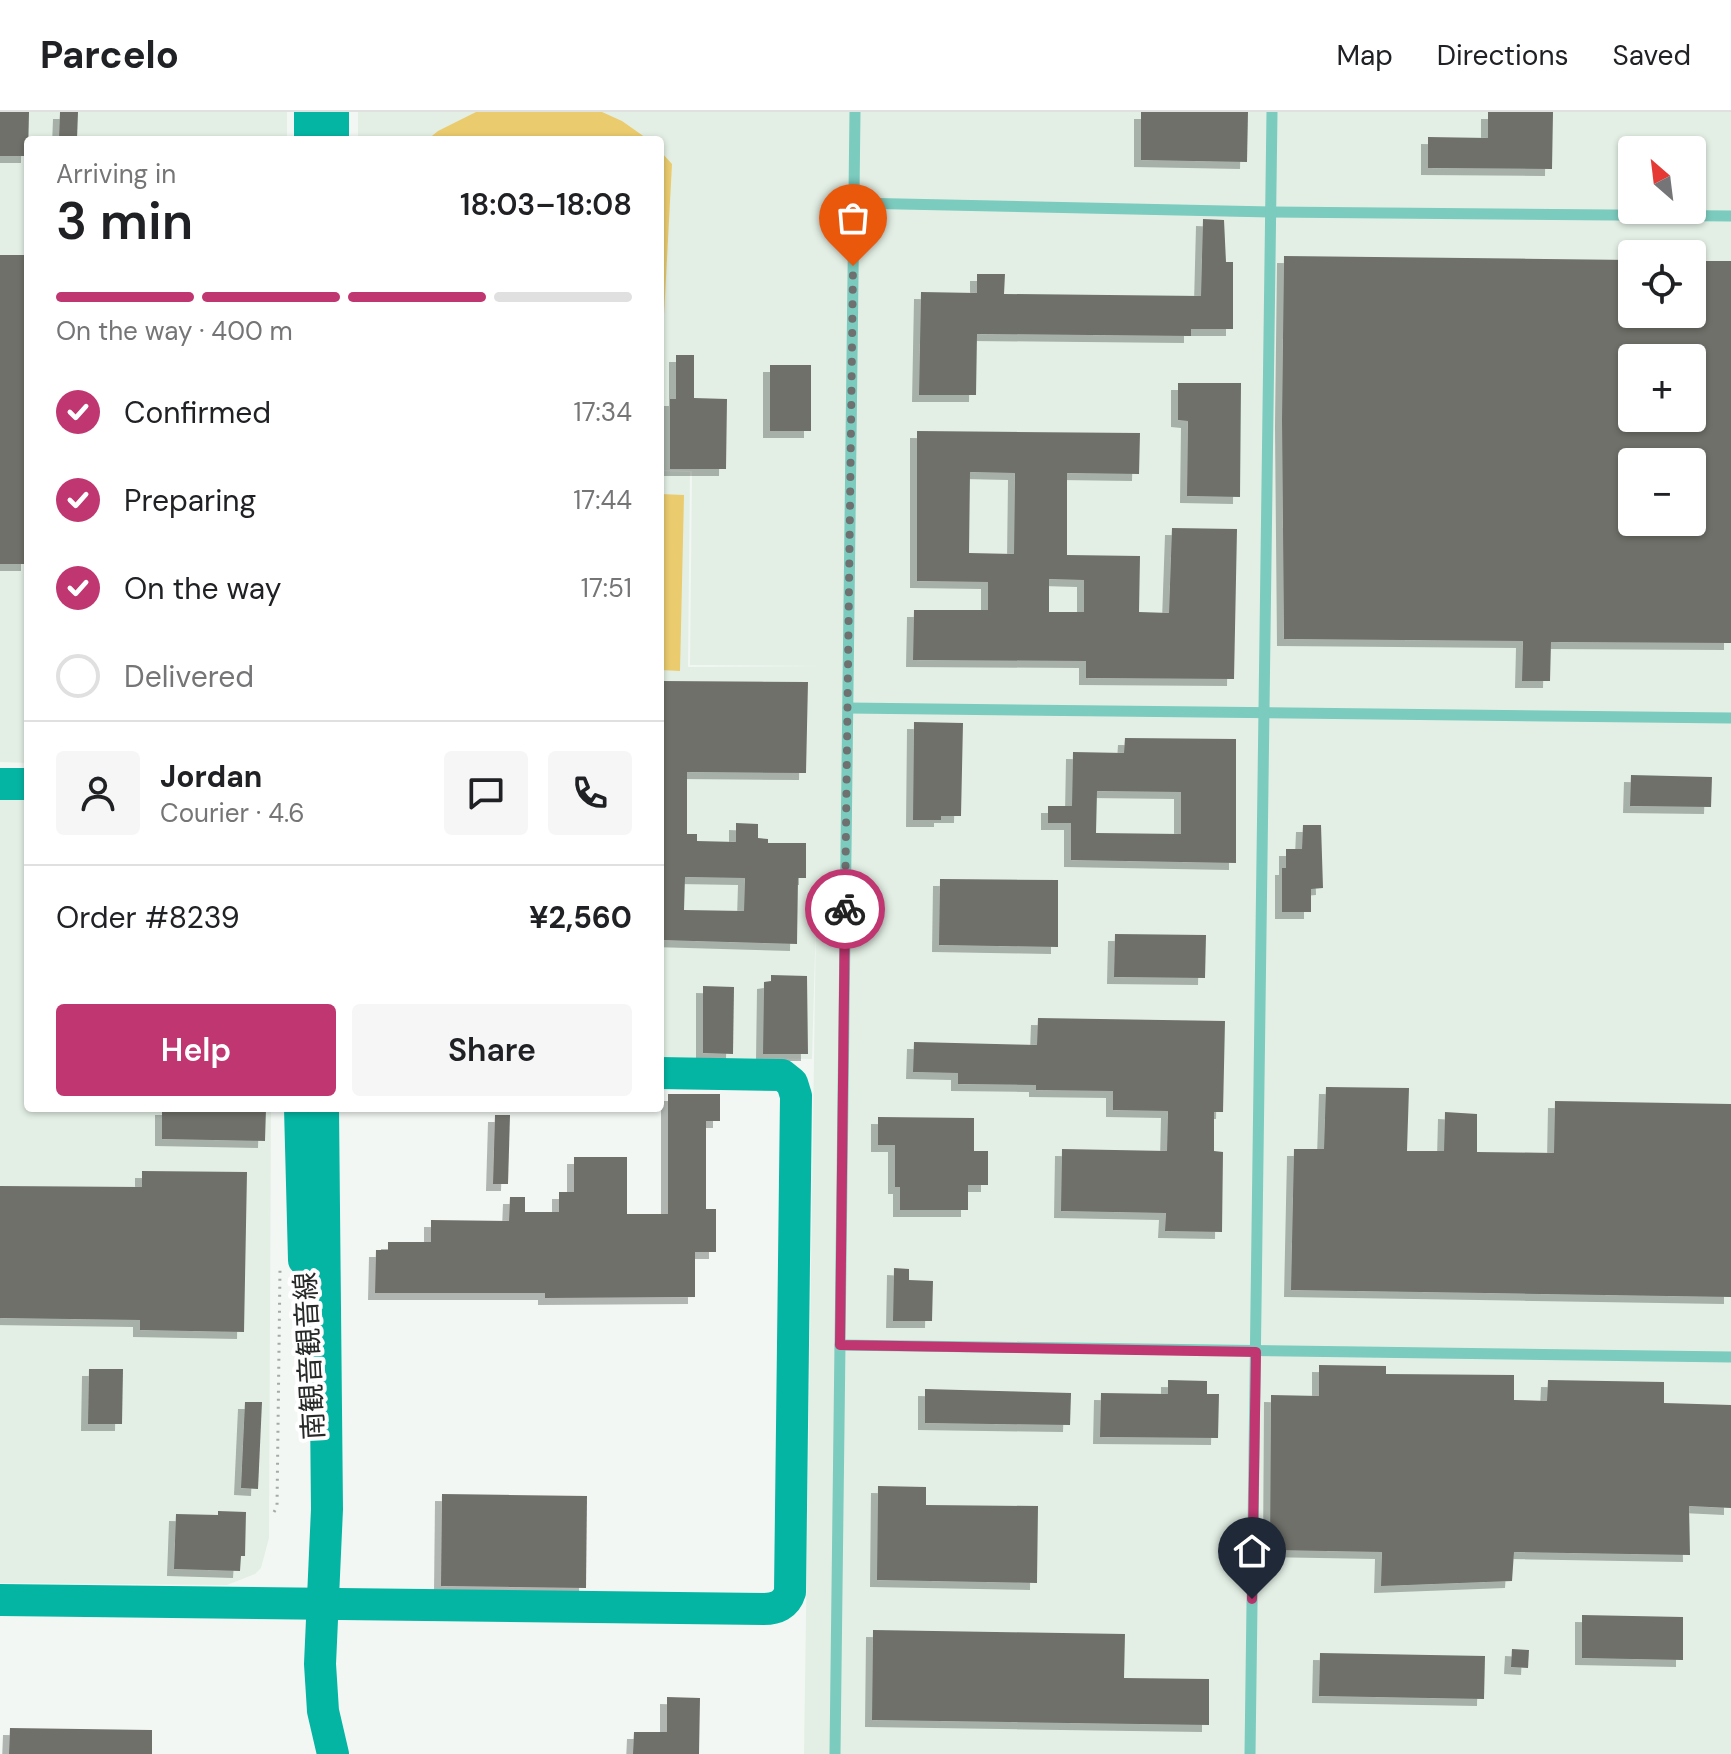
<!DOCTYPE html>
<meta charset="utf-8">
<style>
body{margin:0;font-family:"DM Sans","Noto Sans JP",sans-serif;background:#f6f6f6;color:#202124;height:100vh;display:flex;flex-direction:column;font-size:30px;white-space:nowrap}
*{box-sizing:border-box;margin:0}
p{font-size:26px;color:#757577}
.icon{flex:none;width:44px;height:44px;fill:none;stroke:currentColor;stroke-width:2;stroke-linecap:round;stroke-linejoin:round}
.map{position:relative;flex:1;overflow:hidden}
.sheet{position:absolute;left:24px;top:24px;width:640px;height:976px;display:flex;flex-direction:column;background:#fff;border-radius:8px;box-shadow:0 2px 6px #0004}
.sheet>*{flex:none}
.needle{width:52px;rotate:332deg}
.fabs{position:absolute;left:1618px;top:24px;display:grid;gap:16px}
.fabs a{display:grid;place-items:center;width:88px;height:88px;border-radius:8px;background:#fff;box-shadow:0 2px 6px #0004;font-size:40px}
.pin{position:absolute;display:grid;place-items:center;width:68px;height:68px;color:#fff;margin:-82px -34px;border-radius:50% 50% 50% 0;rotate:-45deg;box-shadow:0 0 8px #0007}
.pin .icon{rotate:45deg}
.courier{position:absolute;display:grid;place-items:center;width:80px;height:80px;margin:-40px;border:6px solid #c03670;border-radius:50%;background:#fff;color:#222;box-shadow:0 2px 10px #0007}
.overview em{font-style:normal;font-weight:600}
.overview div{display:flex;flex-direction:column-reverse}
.overview{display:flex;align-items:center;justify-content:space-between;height:136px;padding:0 32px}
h1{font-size:52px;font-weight:600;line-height:60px}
.bar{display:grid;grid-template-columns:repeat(4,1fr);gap:12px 8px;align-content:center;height:96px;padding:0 32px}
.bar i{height:10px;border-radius:6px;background:#e0e0e0}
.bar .selected{background:#c03670}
.bar p{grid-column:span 4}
.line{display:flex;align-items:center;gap:20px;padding:0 32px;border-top:2px solid #e0e0e0}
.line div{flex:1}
.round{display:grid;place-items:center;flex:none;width:84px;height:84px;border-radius:8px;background:#f6f6f6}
ol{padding:0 32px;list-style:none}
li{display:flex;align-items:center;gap:24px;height:88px}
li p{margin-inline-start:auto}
li .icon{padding:8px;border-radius:50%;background:#c03670;color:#fff;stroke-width:4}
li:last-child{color:#757577}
li i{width:44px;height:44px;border:4px solid #e0e0e0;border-radius:50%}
.action{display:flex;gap:16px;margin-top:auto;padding:16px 32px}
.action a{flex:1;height:92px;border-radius:8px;background:#c03670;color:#fff;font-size:32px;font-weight:600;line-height:92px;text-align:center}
.action a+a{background:#f6f6f6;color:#202124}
header{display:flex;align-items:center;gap:48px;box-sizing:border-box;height:112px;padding:0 40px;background:#fff;border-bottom:2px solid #e0e0e0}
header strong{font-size:38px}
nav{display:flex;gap:44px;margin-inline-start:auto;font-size:28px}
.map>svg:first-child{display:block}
.built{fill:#e3efe5;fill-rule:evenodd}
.green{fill:#eacb6e}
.building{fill:#6f706b;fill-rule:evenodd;filter:url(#shadow)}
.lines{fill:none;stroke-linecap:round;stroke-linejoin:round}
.path{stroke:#a6a9a7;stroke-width:3;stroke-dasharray:2 6;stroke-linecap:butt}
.lane{stroke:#7bcbbe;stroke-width:11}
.secondary{stroke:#05b5a3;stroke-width:32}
.done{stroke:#6e716f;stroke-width:8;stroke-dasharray:0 14.4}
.route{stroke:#c03670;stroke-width:10}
.labels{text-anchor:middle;stroke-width:8;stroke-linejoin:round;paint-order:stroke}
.street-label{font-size:28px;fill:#272928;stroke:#fff}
</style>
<header>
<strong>Parcelo</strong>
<nav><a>Map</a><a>Directions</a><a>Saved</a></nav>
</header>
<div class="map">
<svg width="1731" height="1642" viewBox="0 0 1731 1642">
<defs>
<filter id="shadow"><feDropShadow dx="-7" dy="7" stdDeviation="0" flood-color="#0004"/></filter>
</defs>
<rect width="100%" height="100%" fill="#f2f7f3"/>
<g class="built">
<path d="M0 0H287V28H28V651L0 650Z"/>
<path d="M358 0H1731V1642H804L816 807 812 947 660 945V359L690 360 688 555 820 554 690 553 692 359 660 358V28H358ZM1632 38H1692V98H1632ZM1632 142H1692V202H1632ZM1632 246H1692V306H1632ZM1632 350H1692V410H1632Z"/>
<path d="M0 682H28V996H271L269 1426 261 1456 255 1462 227 1473 0 1471Z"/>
</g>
<g class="green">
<path d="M476 0H602L622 9 649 28H427L438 19Z"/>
<path d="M660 39 672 52 660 279Z"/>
<path d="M660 382 684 383 680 559 660 558Z"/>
</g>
<g class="building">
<path d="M0 0H29L28 44H0Z"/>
<path d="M60 0H78L77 27 59 26Z"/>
<path d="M1141 0H1248L1247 50 1141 48Z"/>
<path d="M1488 0H1553L1552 57 1428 56V25L1488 26Z"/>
<path d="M1203 107 1224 108 1226 150H1233V217H1191V224L977 222 976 283H919L921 180 977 181V162H1005L1004 182 1201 184Z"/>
<rect x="0" y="143" width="28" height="309"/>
<path d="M1284 144 1632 148V202H1692V149H1731V531L1551 530 1550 569H1522L1523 529 1284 527 1282 308ZM1632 246H1692V306H1632ZM1632 350H1692V410H1632Z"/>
<path d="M676 243H694V286L727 287 726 357H670V287H676Z"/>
<rect x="770" y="253" width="41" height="66"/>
<path d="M1178 271H1241L1240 385 1187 384 1188 309 1178 308Z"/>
<path d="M917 319 1140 321 1139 362 1067 361V443L1140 444 1139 500 1169 501 1172 416 1237 417 1234 567 1086 566V549L913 548 914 498H988V470L917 469ZM970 360 1015 361 1014 442 969 441ZM1049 467 1084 468V500H1049Z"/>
<path d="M660 569 808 570 806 661 687 660V722H697V729L736 730V711L758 712V726L768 727V731H806V766H798L797 832 660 828ZM685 765 745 766 744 799 684 798Z"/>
<path d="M914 610 963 611 961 704H941V708H913Z"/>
<path d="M1125 626 1236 627V751L1071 748V711H1048V694H1072L1073 640 1124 641ZM1097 679 1181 680V722L1096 721Z"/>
<path d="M1631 663 1712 665 1711 695 1630 694Z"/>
<path d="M1303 713H1321L1323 776 1311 777V800H1282V756H1286V737H1302Z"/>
<path d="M940 767 1058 768V835L939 833Z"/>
<path d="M1115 822 1206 823 1205 866 1114 865Z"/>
<path d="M771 863 807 864 808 942H763L764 870 771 869Z"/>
<path d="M703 874 734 875 733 942 703 941Z"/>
<path d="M1038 906 1225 909 1223 1000H1214V1039L1223 1040 1222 1120 1165 1119 1166 1101 1061 1099 1062 1037 1167 1039 1168 999 1113 998V979L1036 978V973L958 972V961L913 960 914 930 1037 933Z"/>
<path d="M1326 975 1409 976 1407 1039H1444L1445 1000 1477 1002V1040L1554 1041 1555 989 1731 992V1185L1291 1178 1294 1037H1324Z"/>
<path d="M668 982H720V1009H706V1097H716V1140H695V1185L545 1186V1181H375L376 1138H388V1130H431V1108L509 1109 510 1085H525V1100H559V1080H574V1045H627V1102H668Z"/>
<path d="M162 996H266L265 1029 162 1027Z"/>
<path d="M495 1003H510L508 1072H493Z"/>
<path d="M878 1005 974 1006V1039H988V1073H968V1098H900V1075H895V1033H878Z"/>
<path d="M142 1059 247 1060 244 1220 140 1218V1208L0 1206V1074L142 1075Z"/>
<path d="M894 1156 909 1157V1168L933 1169 932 1209H893Z"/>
<path d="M1319 1253 1386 1254V1262L1514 1263V1288L1547 1289 1548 1268 1664 1270V1291L1731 1293V1396L1689 1394 1690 1443 1514 1440 1512 1469 1381 1474 1382 1440 1270 1438 1271 1283 1319 1284Z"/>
<path d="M89 1257H123L122 1312H88Z"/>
<path d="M1168 1268 1207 1269V1282H1219L1218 1326 1100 1325 1101 1281 1168 1282Z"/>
<path d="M925 1277 1071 1281 1070 1313 925 1311Z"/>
<path d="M245 1290H262L258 1377 241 1376Z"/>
<path d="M878 1374 926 1375V1393L1038 1394 1037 1471 877 1468Z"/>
<path d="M442 1382 587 1384 586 1476 441 1474Z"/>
<path d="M218 1399 246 1400 245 1444H241L240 1459 174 1457 176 1402 218 1403Z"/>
<path d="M1582 1503 1683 1505V1548L1582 1546Z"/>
<path d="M873 1518 1125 1522 1124 1566 1209 1567V1613L872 1608Z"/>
<path d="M1512 1537 1529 1538 1528 1556 1511 1555Z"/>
<path d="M1320 1541 1485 1544 1484 1587 1319 1584Z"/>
<path d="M667 1585 700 1586 699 1642H633L634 1620H667Z"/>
<path d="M10 1616 152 1618V1642H9Z"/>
</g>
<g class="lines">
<path class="path" d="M274 1400 277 1395 280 1157"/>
<g class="lane">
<path d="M854 91 1271 100 1731 104"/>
<path d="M848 596 1731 606"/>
<path d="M840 1233 1731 1245"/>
<path d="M835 1642 855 0"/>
<path d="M1250 1642 1272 0"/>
</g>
<g class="secondary">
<path d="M310 28V0"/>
<path d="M333 28V0"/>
<path d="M0 672H28"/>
<path d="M300 996 304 1148"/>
<path d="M323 996 327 1397 320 1552 323 1599 333 1642"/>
<path d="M0 1488 764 1497C776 1497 786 1493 790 1480L796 984 792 971 782 963 660 961"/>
</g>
</g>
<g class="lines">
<path class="done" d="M845 797 853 154"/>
<path class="route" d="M845 797 840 1233 1256 1240 1252 1487"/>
</g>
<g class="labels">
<g class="street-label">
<text transform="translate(309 1244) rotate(-93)" y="10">南観音観音線</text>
</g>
</g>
</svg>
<div class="fabs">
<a><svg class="needle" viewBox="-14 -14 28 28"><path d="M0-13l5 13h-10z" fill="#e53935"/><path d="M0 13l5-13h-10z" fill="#757577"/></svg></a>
<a><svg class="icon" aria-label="locate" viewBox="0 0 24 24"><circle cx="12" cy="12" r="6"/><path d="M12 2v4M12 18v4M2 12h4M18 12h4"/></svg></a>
<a>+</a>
<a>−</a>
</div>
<div class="pin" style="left:853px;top:154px;background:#ea580c"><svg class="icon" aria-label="bag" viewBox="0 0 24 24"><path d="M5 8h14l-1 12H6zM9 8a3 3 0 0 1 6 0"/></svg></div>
<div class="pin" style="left:1252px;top:1487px;background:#1f2937"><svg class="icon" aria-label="home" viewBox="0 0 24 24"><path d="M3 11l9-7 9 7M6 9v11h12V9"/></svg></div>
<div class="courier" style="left:845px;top:797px"><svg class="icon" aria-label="bike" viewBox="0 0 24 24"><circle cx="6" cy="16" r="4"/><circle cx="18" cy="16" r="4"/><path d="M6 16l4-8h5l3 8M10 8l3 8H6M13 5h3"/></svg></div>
<section class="sheet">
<div class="overview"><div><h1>3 min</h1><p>Arriving in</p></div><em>18:03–18:08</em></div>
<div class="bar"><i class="selected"></i><i class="selected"></i><i class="selected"></i><i></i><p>On the way · 400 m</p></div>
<ol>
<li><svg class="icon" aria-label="check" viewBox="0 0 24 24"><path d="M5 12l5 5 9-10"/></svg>Confirmed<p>17:34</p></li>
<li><svg class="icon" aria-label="check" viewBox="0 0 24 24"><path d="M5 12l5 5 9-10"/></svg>Preparing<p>17:44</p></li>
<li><svg class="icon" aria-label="check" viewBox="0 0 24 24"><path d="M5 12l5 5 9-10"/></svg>On the way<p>17:51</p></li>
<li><i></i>Delivered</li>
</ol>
<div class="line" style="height:144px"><a class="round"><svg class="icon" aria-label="person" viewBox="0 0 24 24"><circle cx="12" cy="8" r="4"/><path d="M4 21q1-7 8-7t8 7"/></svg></a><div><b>Jordan</b><p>Courier · 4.6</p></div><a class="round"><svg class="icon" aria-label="chat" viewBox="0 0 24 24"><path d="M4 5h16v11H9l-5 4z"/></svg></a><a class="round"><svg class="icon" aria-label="phone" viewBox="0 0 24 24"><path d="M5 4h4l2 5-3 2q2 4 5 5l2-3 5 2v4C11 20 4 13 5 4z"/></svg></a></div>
<div class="line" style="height:104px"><div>Order #8239</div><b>¥2,560</b></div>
<div class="action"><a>Help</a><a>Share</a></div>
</section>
</div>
